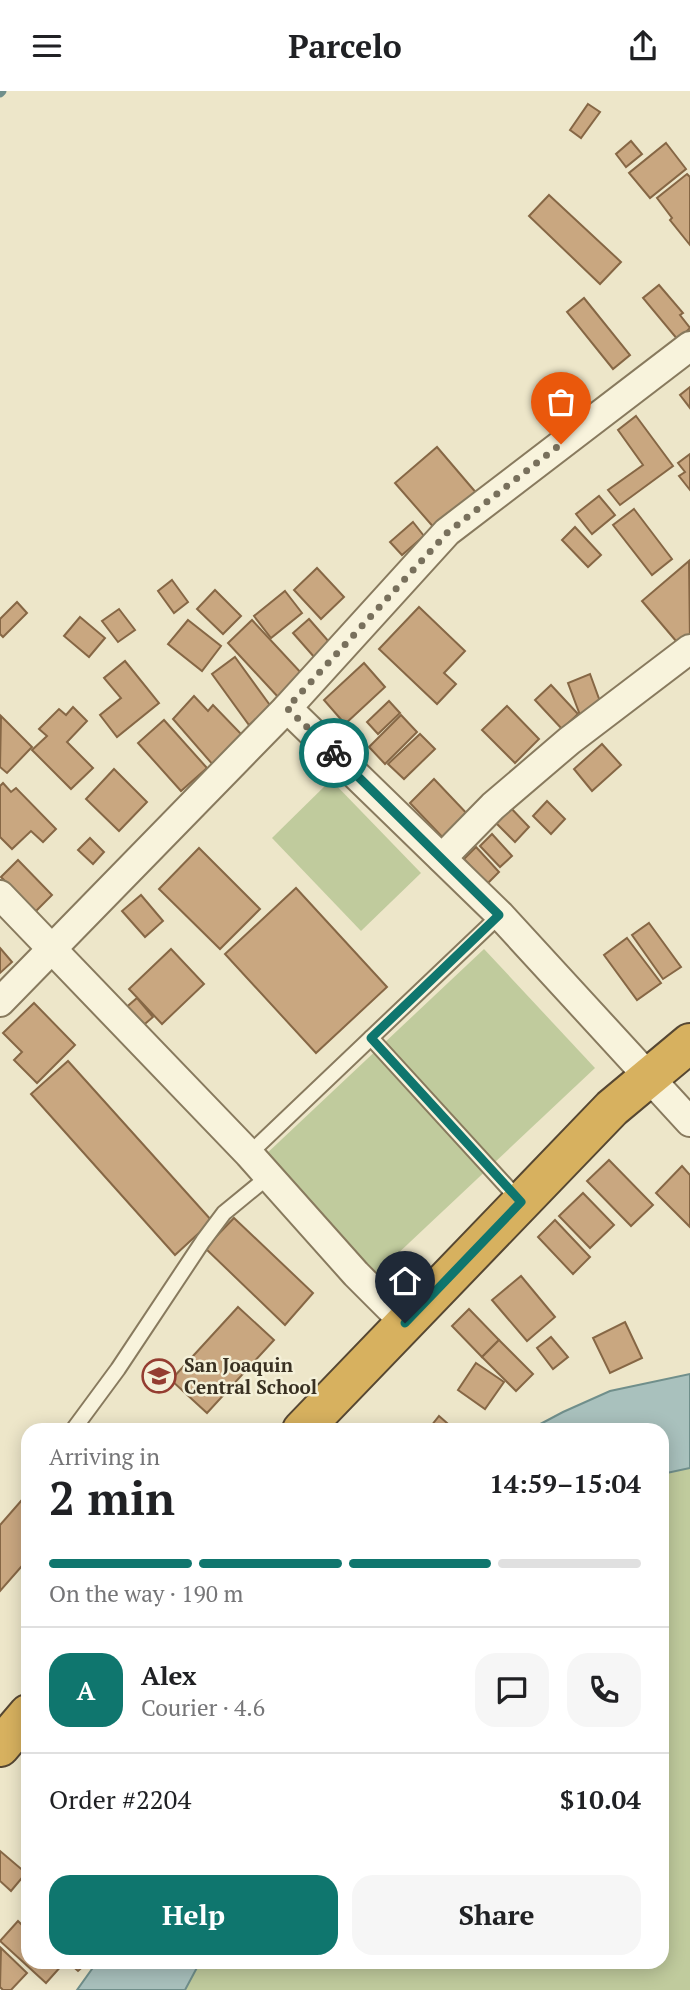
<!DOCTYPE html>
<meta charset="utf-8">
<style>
body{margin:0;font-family:"PT Serif",serif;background:#f6f6f6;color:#202124;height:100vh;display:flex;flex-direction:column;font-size:26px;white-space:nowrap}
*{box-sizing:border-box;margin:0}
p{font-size:23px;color:#757577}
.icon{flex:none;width:38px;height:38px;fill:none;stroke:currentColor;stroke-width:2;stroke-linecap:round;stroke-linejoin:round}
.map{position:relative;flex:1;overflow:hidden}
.drawer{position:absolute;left:21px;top:1332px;width:648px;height:546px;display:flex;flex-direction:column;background:#fff;border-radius:21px;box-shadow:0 4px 18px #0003}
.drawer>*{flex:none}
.pin{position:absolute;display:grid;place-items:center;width:60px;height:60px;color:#fff;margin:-72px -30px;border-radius:50% 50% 50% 0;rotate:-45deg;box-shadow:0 0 7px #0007}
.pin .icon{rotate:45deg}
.courier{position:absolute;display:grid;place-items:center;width:70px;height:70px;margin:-35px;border:5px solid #0f766e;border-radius:50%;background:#fff;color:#222;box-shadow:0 2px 9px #0007}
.headline em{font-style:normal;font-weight:700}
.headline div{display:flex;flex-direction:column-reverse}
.headline{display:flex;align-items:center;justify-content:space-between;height:119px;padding:0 28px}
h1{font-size:46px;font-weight:700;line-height:52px}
.bar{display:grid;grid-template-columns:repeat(4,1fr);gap:10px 7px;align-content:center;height:84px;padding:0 28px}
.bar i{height:9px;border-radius:5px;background:#e0e0e0}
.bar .on{background:#0f766e}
.bar p{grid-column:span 4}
.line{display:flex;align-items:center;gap:18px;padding:0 28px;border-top:2px solid #e0e0e0}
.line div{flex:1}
.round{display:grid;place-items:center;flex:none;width:74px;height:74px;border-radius:21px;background:#f6f6f6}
.cta{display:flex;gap:14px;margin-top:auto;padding:14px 28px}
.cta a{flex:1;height:80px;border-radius:21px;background:#0f766e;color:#fff;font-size:28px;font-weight:700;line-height:80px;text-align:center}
.cta a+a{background:#f6f6f6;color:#202124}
header{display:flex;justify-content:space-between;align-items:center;height:91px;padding:0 28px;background:#fff;font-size:32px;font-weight:700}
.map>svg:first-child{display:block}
.green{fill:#c0cb9d}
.water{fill:#a9c1bd;stroke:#708f8b;stroke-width:2}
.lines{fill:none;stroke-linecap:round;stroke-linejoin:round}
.stream{stroke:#708f8b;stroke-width:9}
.building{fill:#c9a780;stroke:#866745;stroke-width:2}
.lane-casing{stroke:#887a5e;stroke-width:18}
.street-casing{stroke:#887a5e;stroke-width:32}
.highway-casing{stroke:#564732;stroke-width:42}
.lane{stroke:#f8f3dc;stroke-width:14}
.street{stroke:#f8f3dc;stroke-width:28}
.highway{stroke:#d7b15f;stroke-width:38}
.done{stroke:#78705c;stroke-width:7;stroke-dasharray:0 12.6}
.route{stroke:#0f766e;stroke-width:9}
.labels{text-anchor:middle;stroke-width:5;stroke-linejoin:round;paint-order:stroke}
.poi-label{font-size:19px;font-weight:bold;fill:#393021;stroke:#f4f0d8;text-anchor:start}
</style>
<header><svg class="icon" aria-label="menu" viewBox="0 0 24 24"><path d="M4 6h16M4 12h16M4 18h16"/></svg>Parcelo<svg class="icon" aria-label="share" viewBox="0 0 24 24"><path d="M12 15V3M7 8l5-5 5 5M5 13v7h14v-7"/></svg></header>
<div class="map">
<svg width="690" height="1899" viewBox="0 0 690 1899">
<rect width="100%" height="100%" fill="#ede6c9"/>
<g class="green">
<path d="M331 689 421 782 361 840 272 747Z"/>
<path d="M484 858 595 977 375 1184 264 1065Z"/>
<path d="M690 1377V1899H185L200 1871H662V1383Z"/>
</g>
<g class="water">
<path d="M690 1283V1377L662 1383V1339H529L563 1321 610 1300Z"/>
<path d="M97 1871H200L185 1899H77Z"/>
</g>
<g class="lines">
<path class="stream" d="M0 2 2 0"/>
</g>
<g class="building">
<path d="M588 13 600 21 581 47 570 39Z"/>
<path d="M631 50 642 63 626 76 616 63Z"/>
<path d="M666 52 686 78 650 107 629 82Z"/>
<path d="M687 83 690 86V154L670 129 672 127 657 107Z"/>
<path d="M549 104 621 171 600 193 529 125Z"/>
<path d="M659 194 683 222 680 224 690 237 678 249 643 207Z"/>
<path d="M584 207 630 264 613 278 567 221Z"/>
<path d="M690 296V317L680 304Z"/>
<path d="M636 325 673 375 620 414 608 399 643 374 618 339Z"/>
<path d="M437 356 478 404 436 439 395 392Z"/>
<path d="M690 363V399L679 385 685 381 678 372Z"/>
<path d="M599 405 615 424 592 443 576 423Z"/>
<path d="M634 418 672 468 652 484 613 434Z"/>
<path d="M413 431 424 445 402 464 390 451Z"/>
<path d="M575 436 601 464 588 476 562 449Z"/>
<path d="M689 470 690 550 682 557 642 510Z"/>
<path d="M317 477 344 506 321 528 294 499Z"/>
<path d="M172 489 188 511 174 522 158 500Z"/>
<path d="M215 499 241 525 223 543 197 518Z"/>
<path d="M285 500 302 522 271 547 254 525Z"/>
<path d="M17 511 27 522 3 546 0 543V528Z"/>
<path d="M419 516 465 560 444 582 456 593 437 613 379 558Z"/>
<path d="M119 518 135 539 118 551 102 530Z"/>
<path d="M80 526 105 547 89 566 64 545Z"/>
<path d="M309 528 330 552 315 567 293 542Z"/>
<path d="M188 529 221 555 202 580 168 553Z"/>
<path d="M252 529 303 584 279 607 228 552Z"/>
<path d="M235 566 272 617 249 634 212 583Z"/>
<path d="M125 570 159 612 117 646 100 624 121 607 104 587Z"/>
<path d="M364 572 385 596 345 633 324 609Z"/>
<path d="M590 583 602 616 580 624 568 592Z"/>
<path d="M551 594 578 623 562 638 535 609Z"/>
<path d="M194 605 208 620 213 614 242 644 214 675 173 628Z"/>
<path d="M389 610 400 622 378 643 367 631Z"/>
<path d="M507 615 539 648 515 672 482 639Z"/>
<path d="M73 616 87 630 67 651 93 677 71 698 32 659 47 645 39 638 59 618 66 624Z"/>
<path d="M401 624 417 641 385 673 369 656Z"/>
<path d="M1 625 32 656 7 682 0 676Z"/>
<path d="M164 629 207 677 181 700 138 652Z"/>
<path d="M420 643 435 658 404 688 388 673Z"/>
<path d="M602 653 621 674 592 700 574 678Z"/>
<path d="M114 678 147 711 119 740 86 708Z"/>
<path d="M434 688 472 728 448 752 410 712Z"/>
<path d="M3 692 11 701 16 697 56 738 43 751 31 740 12 758 0 746V695Z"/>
<path d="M547 710 565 728 551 743 533 725Z"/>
<path d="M507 713 529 736 515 751 492 728Z"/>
<path d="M492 743 512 765 500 776 480 755Z"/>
<path d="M90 747 104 761 93 773 78 759Z"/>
<path d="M476 756 499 781 487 793 464 768Z"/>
<path d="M199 757 260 818 220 858 159 798Z"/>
<path d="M18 769 52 804 35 821 1 786Z"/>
<path d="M296 797 387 896 316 962 225 863Z"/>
<path d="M141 804 163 830 145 846 122 820Z"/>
<path d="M649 832 681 876 663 888 632 844Z"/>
<path d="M627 847 661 892 637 909 604 864Z"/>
<path d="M0 857 12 871 0 882Z"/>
<path d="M171 858 204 893 162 933 129 898Z"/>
<path d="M137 907 153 926 139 938 123 919Z"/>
<path d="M34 912 75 954 37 992 14 969 22 961 3 942Z"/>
<path d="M68 970 212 1130 175 1164 31 1003Z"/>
<path d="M609 1069 653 1114 631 1135 587 1090Z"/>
<path d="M682 1075 690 1084V1136L656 1102Z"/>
<path d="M583 1102 614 1134 590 1157 559 1125Z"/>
<path d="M234 1127 313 1202 285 1234 205 1157Z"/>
<path d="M555 1129 590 1166 573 1183 538 1146Z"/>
<path d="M521 1185 555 1226 527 1250 492 1209Z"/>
<path d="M238 1216 274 1249 207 1322 171 1289Z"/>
<path d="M469 1218 499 1249 482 1266 452 1235Z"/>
<path d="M625 1231 642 1267 610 1282 593 1247Z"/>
<path d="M551 1246 568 1266 553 1278 537 1257Z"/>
<path d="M499 1249 533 1283 516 1300 482 1266Z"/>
<path d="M476 1272 504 1291 485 1318 458 1299Z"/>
<path d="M439 1325 455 1339H428Z"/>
<path d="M28 1402V1468L0 1500V1434Z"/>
<path d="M0 1760 26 1782 11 1800 0 1790Z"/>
<path d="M18 1830 28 1840V1871H61L63 1873 46 1892 0 1850Z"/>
<path d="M1 1857 27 1882 11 1899H3L0 1896Z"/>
<path d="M68 1871H88L78 1880Z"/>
</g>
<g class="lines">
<defs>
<g id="lane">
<path d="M371 947 520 1110"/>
<path d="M249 1063 500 824"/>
<path d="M73 1339 118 1278 203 1150 224 1122 269 1085"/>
</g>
<g id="street">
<path d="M287 617 500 824 690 1031"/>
<path d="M442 767 493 715 569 650 690 558"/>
<path d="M0 804 249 1063 356 1183 405 1232"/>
<path d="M0 911 287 617 447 441 690 255"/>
</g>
<g id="highway">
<path d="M302 1339 612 1017 690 952"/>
<path d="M0 1656 28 1623"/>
</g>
</defs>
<use href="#lane" class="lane-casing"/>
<use href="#street" class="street-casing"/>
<use href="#highway" class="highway-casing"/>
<use href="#lane" class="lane"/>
<use href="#street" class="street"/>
<use href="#highway" class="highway"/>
</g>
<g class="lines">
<path class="done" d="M334 662 287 617 447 442 561 353"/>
<path class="route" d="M334 662 499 824 371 947 521 1111 405 1232"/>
</g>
<defs>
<symbol id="school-ring" viewBox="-11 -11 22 22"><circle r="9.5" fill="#f4f0d8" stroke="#943d31" stroke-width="1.5"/><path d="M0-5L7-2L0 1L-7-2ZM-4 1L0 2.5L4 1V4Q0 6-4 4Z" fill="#943d31"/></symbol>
</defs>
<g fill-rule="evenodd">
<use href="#school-ring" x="140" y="1266" width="38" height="38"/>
</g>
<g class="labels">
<g class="poi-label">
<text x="184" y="1281">San Joaquin<tspan x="184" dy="22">Central School</tspan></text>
</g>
</g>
</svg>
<div class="pin" style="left:561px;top:353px;background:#ea580c"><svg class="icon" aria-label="bag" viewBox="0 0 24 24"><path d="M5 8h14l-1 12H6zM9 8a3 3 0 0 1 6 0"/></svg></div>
<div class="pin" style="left:405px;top:1232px;background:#1f2937"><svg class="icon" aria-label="home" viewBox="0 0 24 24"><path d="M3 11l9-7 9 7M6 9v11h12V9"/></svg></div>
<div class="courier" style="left:334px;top:662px"><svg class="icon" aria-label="bike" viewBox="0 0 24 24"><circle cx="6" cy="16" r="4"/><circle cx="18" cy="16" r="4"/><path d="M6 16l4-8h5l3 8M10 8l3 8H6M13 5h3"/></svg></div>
<section class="drawer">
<div class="headline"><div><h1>2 min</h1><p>Arriving in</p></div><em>14:59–15:04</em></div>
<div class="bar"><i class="on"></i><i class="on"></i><i class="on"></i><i></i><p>On the way · 190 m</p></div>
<div class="line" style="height:126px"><b class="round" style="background:#0f766e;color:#fff">A</b><div><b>Alex</b><p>Courier · 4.6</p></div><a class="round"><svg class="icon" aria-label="chat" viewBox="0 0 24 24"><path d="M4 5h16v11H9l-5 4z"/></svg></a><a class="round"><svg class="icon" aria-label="phone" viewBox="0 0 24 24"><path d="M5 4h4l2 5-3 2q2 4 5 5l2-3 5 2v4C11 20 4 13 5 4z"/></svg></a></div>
<div class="line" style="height:91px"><div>Order #2204</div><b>$10.04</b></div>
<div class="cta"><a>Help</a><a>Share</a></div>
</section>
</div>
